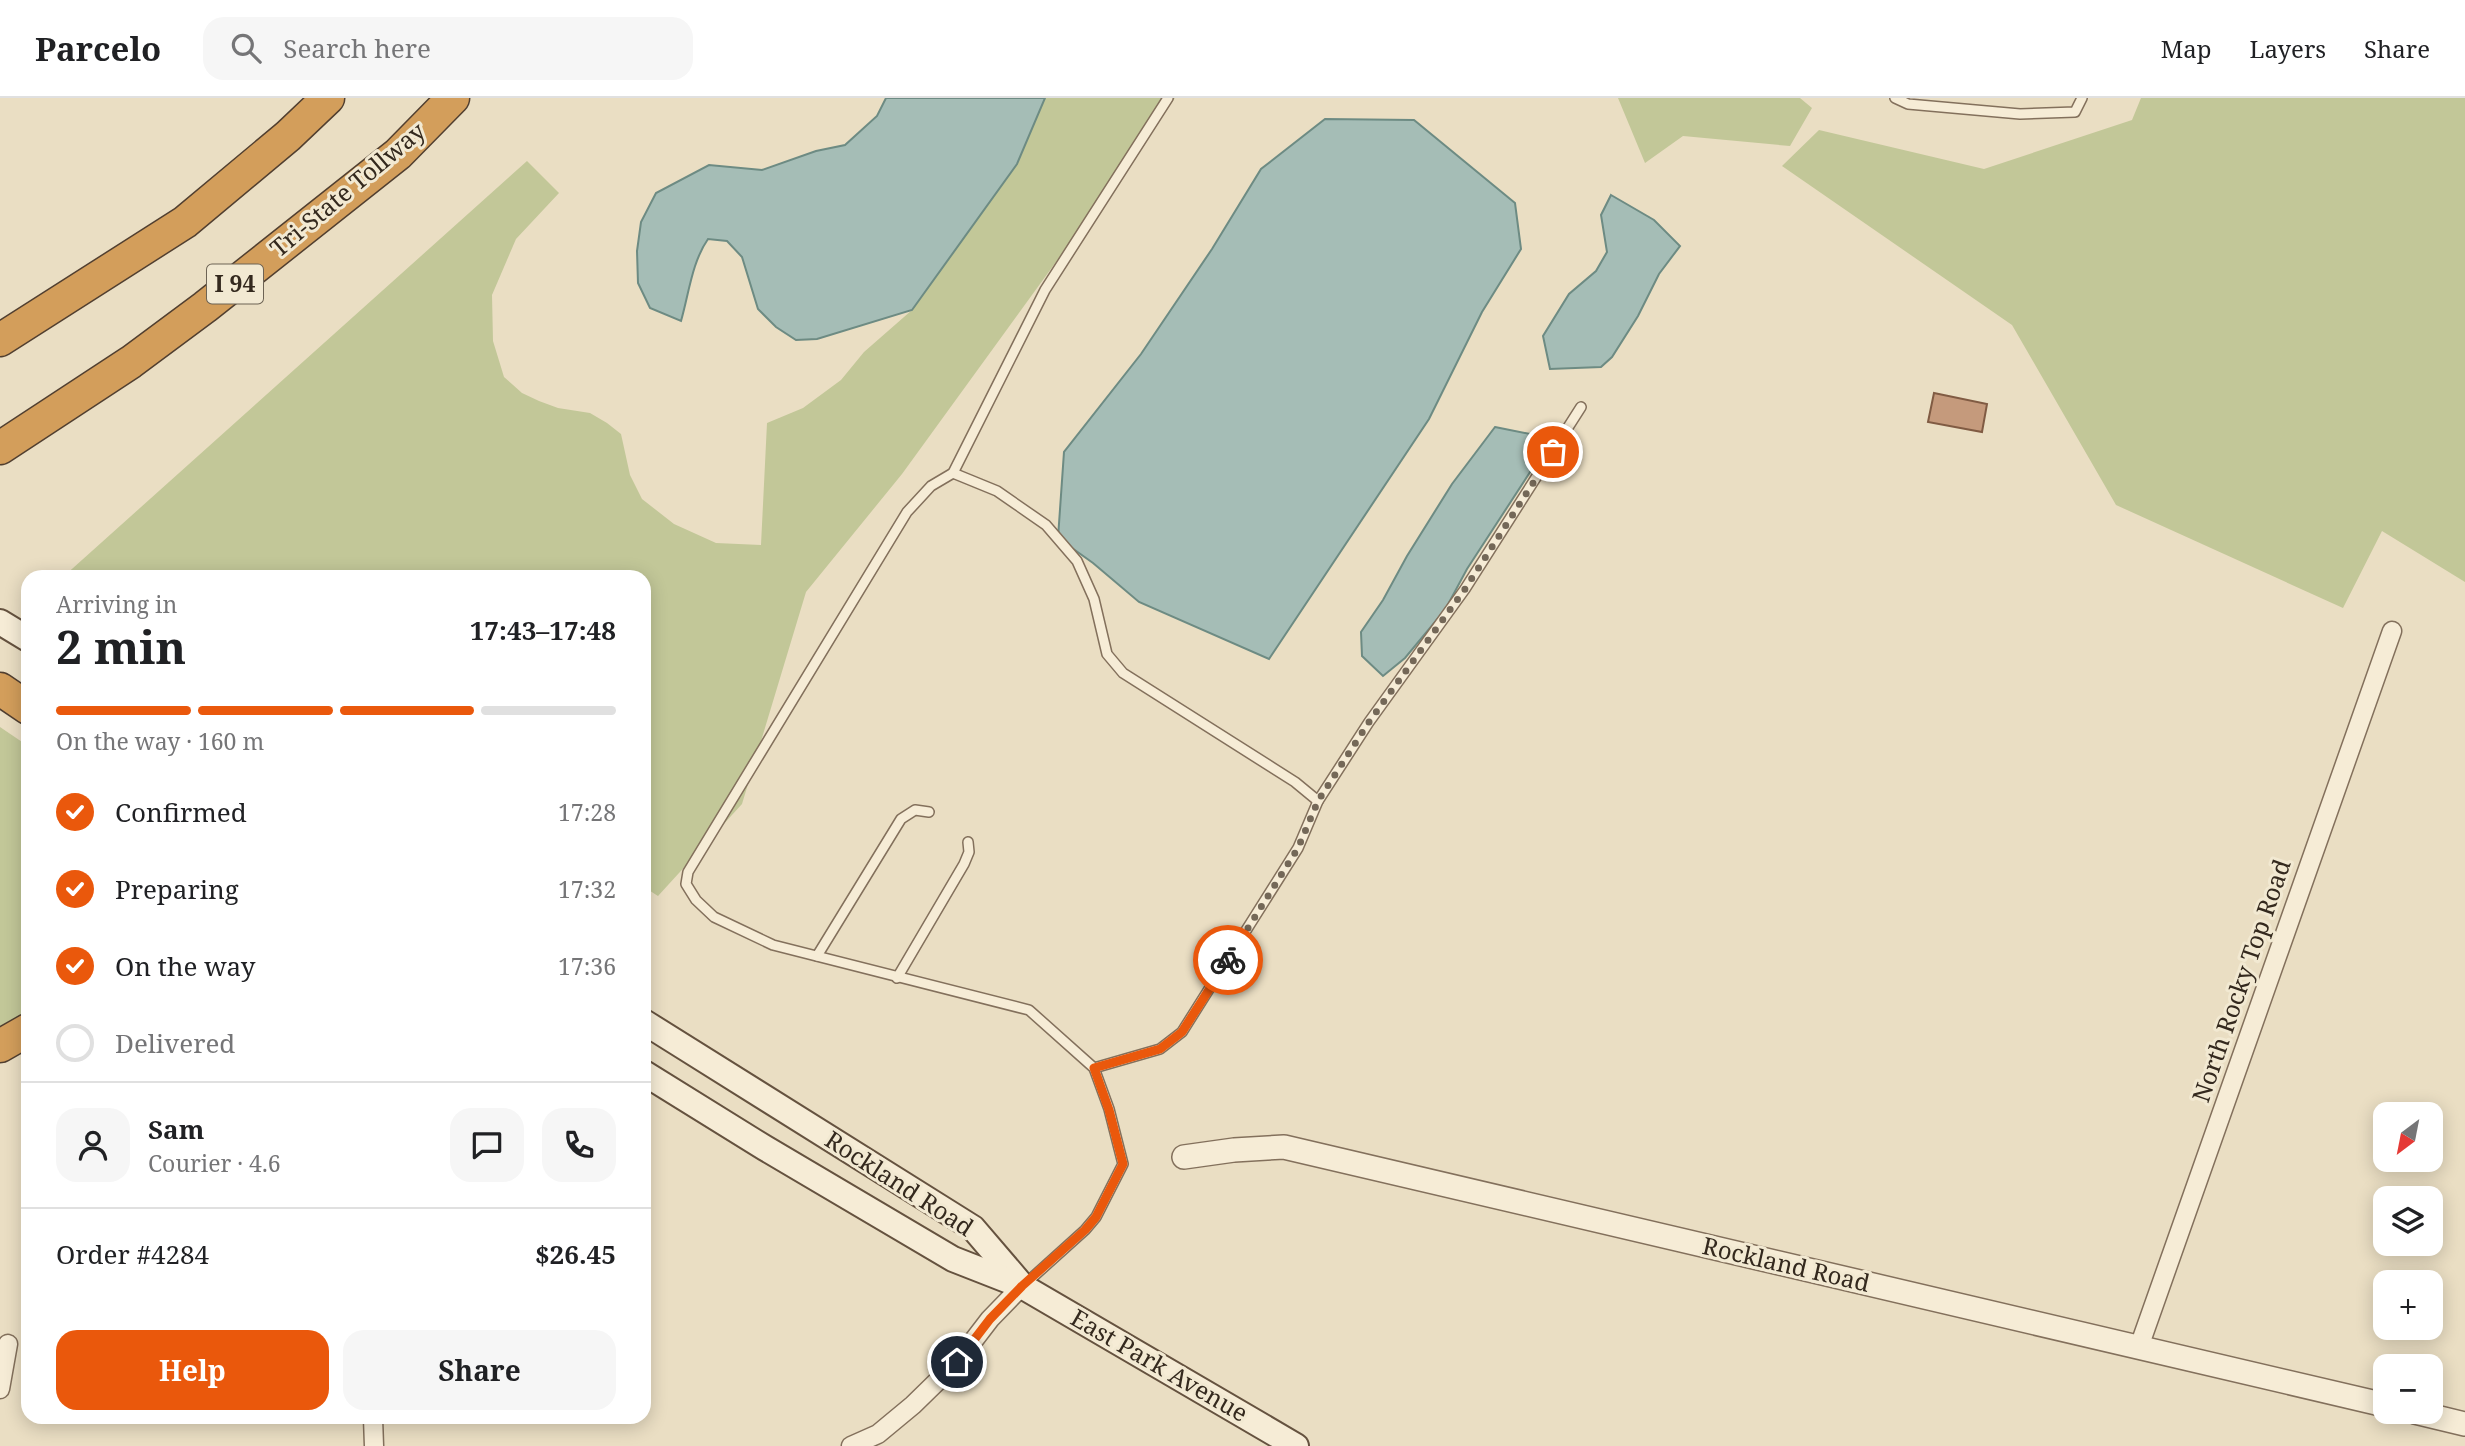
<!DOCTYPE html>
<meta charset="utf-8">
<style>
body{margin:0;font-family:"Noto Serif",serif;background:#f6f6f6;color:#202124;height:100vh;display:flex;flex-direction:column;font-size:26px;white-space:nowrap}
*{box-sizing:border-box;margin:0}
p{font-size:23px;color:#757577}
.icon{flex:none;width:38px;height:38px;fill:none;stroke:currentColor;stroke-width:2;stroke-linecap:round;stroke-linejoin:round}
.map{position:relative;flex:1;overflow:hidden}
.sheet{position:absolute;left:21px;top:472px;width:630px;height:854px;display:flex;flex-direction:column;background:#fff;border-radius:21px;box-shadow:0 4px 18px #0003}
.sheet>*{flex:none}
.needle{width:46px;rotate:212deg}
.tools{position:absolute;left:2373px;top:1004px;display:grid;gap:14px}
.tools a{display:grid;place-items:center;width:70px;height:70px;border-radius:14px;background:#fff;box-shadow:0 4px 18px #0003;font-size:35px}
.pin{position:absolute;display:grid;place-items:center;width:60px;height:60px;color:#fff;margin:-30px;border:4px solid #fff;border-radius:50%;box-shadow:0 2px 7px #0007}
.courier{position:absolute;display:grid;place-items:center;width:70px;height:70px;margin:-35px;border:5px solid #ea580c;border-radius:50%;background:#fff;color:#222;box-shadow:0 2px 9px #0007}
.headline em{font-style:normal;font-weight:700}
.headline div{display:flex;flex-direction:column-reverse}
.headline{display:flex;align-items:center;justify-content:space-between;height:119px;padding:0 35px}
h1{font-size:46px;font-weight:700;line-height:52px}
.bar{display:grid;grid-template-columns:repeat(4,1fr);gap:10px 7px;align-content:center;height:84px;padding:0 35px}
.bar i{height:9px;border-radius:5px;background:#e0e0e0}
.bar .current{background:#ea580c}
.bar p{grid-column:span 4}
.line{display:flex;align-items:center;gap:18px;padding:0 35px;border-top:2px solid #e0e0e0}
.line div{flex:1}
.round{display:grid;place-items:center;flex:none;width:74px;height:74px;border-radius:21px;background:#f6f6f6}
ol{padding:0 35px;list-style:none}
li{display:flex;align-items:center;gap:21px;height:77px}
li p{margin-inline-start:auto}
li .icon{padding:7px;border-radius:50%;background:#ea580c;color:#fff;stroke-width:4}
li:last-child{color:#757577}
li i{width:38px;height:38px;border:4px solid #e0e0e0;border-radius:50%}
.cta{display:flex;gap:14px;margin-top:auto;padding:14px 35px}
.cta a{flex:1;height:80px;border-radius:21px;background:#ea580c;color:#fff;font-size:28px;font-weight:700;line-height:80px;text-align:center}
.cta a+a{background:#f6f6f6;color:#202124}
header{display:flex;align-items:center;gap:42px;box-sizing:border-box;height:98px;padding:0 35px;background:#fff;border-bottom:2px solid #e0e0e0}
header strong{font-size:33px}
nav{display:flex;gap:38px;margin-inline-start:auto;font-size:24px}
.search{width:490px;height:63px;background:#f6f6f6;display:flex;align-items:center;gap:18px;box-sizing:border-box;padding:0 24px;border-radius:21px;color:#757577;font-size:26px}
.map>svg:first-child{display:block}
.green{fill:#c2c798}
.water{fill:#a5bdb6;stroke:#6d8b83;stroke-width:2}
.building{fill:#c59a7c;stroke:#805b43;stroke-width:2}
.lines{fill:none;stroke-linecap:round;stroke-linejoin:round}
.service-casing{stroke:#83705c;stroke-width:12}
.minor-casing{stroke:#83705c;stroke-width:21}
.tertiary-casing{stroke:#83705c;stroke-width:26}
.secondary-casing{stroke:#65523f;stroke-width:28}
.motorway-casing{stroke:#513f30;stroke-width:35}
.service{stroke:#f6ecd6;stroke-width:9}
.minor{stroke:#f6ecd6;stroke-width:18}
.tertiary{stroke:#f6ecd6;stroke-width:23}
.secondary{stroke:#f6ecd6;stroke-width:24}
.motorway{stroke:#d39e5b;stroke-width:32}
.done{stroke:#746858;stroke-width:7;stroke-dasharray:0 12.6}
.route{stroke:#ea580c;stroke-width:9}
.labels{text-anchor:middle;stroke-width:6;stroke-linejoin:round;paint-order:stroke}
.shield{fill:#f2e9d2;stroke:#6d6354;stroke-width:2}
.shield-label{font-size:23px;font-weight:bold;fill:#34291e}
.street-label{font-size:24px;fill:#34291e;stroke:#f2e9d2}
</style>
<header>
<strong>Parcelo</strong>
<div class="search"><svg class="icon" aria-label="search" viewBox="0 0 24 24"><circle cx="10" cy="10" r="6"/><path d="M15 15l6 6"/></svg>Search here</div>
<nav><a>Map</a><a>Layers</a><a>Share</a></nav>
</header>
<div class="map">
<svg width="2465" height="1348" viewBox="0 0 2465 1348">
<rect width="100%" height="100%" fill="#eadec3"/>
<g class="green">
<path d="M1045 0H1175L902 376 806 494 742 706 658 798 644 789V480L63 479 527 63 559 95 516 141 492 197 493 243 504 279 522 295 539 303 558 310 590 315 607 325 621 336 630 377 642 401 674 426 716 445 761 447 767 325 803 310 841 282 864 254 912 212 1017 66Z"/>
<path d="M1618 0H1800L1812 10 1790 48 1683 38 1645 65Z"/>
<path d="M2141 0H2465V484L2382 433 2343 510 2116 407 2012 227 1782 68 1819 32 1984 71 2132 22Z"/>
<path d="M0 629 28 648V927L0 941Z"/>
</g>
<g class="water">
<path d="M886 0H1045L1017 66 912 212 817 241 796 242 776 229 758 211 742 159 727 143 708 141C692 164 689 195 681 223L650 210 638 185 637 153 641 124 656 95 709 67 762 72 816 53 845 47 877 18Z"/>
<path d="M1325 21 1414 22 1515 105 1521 151 1482 214 1429 321 1269 561 1139 504 1093 465 1058 440 1064 354 1141 256 1212 151 1261 71Z"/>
<path d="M1611 97 1654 122 1680 148 1659 176 1638 218 1612 259 1601 269 1550 271 1543 238 1569 196 1596 173 1607 154 1601 117Z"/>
<path d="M1495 329 1540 338 1536 365 1467 471 1445 512 1405 560 1383 578 1362 558 1361 534 1383 502 1407 458 1452 386Z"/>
</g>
<path class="building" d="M1934 295 1987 306 1982 334 1928 324Z"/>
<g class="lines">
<defs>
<g id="service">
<path d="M1895 0 1908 6 2020 16 2075 14 2082 0"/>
<path d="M953 375 997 393 1046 427 1077 463 1094 501 1107 556 1123 575 1295 684 1318 703"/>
<path d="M817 858 901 721 915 712 929 714"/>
<path d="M897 880 964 766 969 754 968 744"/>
<path d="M1094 970 1160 951 1182 934 1298 750 1318 703 1369 624 1465 491 1581 309"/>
<path d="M1024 1187 1085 1132 1096 1119 1123 1066 1109 1011 1094 970 1029 912 773 847 714 819 696 802 686 786 688 774 907 414 931 388 953 375 1045 192 1168 0"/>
</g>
<g id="minor">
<path d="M2139 1249 2392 533"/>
<path d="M0 1291 8 1246"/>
<path d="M373 1320 374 1348"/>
<path d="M851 1348 878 1336 913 1307 957 1264 990 1221 1022 1188"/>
</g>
<g id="tertiary">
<path d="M1184 1059 1234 1052 1284 1049 2385 1307"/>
<path d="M2415 1314 2465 1326"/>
</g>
<g id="secondary">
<path d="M0 524 28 541"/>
<path d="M644 924 973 1130 1020 1185"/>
<path d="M644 975 765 1050 953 1161 1022 1188 1296 1348"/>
</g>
<g id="motorway">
<path d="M0 242 185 124 288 38 328 0"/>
<path d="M0 350 131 264 205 209 398 56 453 0"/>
<path d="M0 591 28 610"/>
<path d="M0 948 28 932"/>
</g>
</defs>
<use href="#service" class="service-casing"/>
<use href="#minor" class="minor-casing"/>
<use href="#tertiary" class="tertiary-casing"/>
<use href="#secondary" class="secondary-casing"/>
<use href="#motorway" class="motorway-casing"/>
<use href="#service" class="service"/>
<use href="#minor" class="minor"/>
<use href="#tertiary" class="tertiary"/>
<use href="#secondary" class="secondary"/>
<use href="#motorway" class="motorway"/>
</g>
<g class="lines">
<path class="done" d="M1228 862 1298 750 1318 703 1369 624 1465 491 1553 354"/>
<path class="route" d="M957 1264 990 1221 1022 1188 1085 1132 1096 1119 1123 1066 1109 1012 1094 970 1160 951 1182 934 1228 862"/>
</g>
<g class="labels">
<rect class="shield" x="207" y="166.5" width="56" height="39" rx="5"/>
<g class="shield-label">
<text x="235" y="194">I 94</text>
</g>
<g class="street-label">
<text transform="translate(348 92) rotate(-40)" y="8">Tri-State Tollway</text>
<text transform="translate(2242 883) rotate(-71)" y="8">North Rocky Top Road</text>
<text transform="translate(899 1086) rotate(33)" y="8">Rockland Road</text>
<text transform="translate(1786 1167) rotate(13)" y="8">Rockland Road</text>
<text transform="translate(1159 1268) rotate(30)" y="8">East Park Avenue</text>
</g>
</g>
</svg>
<div class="tools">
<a><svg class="needle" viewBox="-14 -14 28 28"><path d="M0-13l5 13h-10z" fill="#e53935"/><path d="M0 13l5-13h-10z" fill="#757577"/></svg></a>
<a><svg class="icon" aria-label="layers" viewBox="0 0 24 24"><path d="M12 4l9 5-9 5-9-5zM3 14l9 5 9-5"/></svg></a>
<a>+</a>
<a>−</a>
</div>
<div class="pin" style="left:1553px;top:354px;background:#ea580c"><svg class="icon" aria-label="bag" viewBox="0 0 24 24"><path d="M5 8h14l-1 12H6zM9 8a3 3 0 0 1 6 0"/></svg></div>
<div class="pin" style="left:957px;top:1264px;background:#1f2937"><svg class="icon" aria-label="home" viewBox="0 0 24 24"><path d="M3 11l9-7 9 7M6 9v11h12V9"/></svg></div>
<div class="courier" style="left:1228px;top:862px"><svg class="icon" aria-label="bike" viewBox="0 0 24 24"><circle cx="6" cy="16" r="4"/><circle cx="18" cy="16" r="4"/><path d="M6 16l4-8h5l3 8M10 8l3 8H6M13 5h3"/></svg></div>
<section class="sheet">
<div class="headline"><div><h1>2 min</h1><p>Arriving in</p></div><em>17:43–17:48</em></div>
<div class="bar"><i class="current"></i><i class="current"></i><i class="current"></i><i></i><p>On the way · 160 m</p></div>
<ol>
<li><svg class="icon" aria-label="check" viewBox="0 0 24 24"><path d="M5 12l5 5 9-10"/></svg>Confirmed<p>17:28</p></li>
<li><svg class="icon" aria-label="check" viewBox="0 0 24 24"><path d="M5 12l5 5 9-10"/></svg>Preparing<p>17:32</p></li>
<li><svg class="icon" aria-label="check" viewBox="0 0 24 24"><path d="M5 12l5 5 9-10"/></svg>On the way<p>17:36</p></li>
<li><i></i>Delivered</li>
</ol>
<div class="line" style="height:126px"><a class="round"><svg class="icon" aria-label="person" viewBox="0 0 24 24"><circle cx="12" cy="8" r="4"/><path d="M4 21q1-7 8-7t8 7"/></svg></a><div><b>Sam</b><p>Courier · 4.6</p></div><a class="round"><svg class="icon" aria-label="chat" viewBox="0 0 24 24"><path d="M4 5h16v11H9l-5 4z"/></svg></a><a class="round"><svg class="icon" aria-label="phone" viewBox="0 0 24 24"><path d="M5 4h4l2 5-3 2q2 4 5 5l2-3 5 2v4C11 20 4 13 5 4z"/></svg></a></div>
<div class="line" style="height:91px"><div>Order #4284</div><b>$26.45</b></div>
<div class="cta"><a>Help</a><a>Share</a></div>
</section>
</div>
